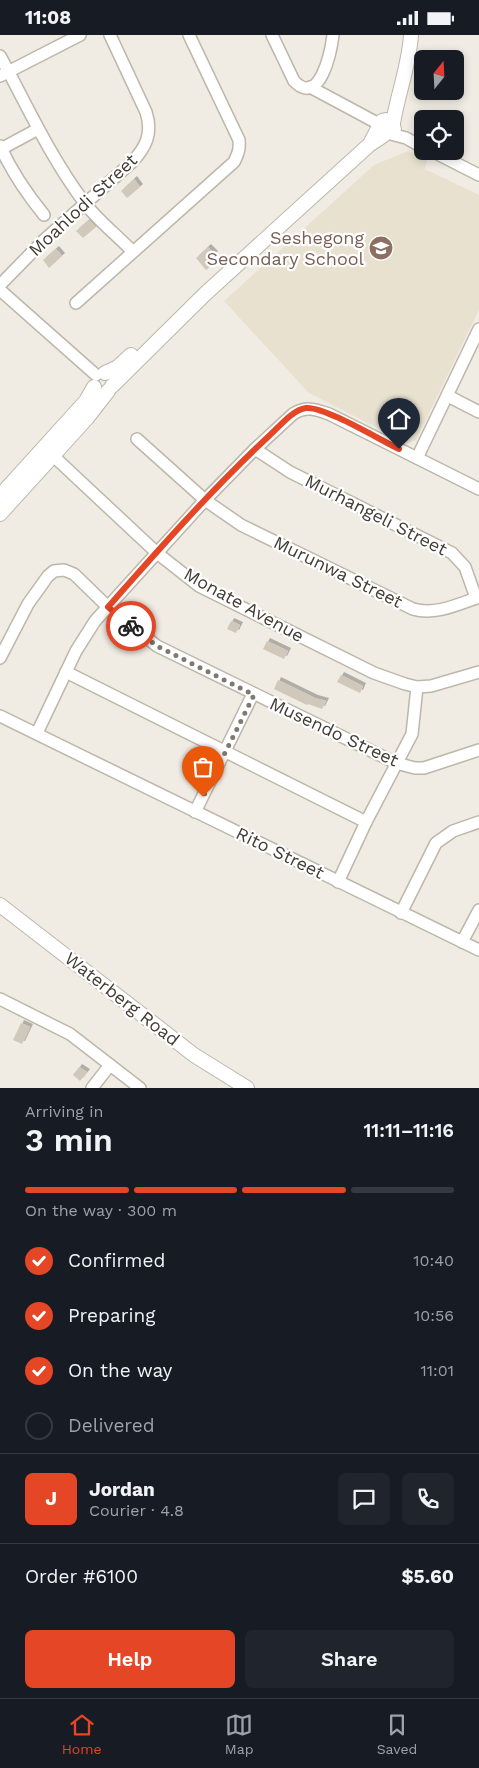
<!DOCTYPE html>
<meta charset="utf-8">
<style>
body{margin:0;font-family:"Work Sans",sans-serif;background:#20242c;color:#f1f3f6;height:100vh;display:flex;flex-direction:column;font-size:19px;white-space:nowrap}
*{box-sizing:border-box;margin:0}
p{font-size:16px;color:#9ea1a6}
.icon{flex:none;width:28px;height:28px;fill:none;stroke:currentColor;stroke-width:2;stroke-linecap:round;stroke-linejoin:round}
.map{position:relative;height:1053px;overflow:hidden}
.side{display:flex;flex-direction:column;background:#171b24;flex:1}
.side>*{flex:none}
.needle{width:32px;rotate:18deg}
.fabs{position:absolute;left:414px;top:15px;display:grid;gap:10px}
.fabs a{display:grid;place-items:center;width:50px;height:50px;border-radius:8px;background:#171b24;box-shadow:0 2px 8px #0003;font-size:25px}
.pin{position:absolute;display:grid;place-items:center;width:42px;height:42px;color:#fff;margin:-51px -21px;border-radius:50% 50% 50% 0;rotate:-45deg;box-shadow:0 0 5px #0007}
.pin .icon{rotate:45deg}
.courier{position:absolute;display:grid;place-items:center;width:50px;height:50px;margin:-25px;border:4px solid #e44626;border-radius:50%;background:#fff;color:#222;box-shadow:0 1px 6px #0007}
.headline em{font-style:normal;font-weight:600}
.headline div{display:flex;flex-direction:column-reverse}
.headline{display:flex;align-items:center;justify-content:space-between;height:85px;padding:0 25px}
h1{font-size:32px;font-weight:600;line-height:38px}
.bar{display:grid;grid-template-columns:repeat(4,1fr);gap:8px 5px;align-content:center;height:60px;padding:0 25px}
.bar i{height:6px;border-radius:4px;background:#363941}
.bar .on{background:#e44626}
.bar p{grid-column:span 4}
.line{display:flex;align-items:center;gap:12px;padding:0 25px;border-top:1px solid #363941}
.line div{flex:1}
.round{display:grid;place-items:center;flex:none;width:52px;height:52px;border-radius:8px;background:#20242c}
ol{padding:0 25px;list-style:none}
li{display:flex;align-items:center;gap:15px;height:55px}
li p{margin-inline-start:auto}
li .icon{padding:5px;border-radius:50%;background:#e44626;color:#fff;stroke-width:4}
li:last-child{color:#9ea1a6}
li i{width:28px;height:28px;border:2px solid #363941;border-radius:50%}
.button{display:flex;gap:10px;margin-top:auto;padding:10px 25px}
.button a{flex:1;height:58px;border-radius:8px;background:#e44626;color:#fff;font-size:20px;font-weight:600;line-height:58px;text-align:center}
.button a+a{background:#20242c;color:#f1f3f6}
.status{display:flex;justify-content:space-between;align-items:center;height:35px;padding:0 25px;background:#171b24;direction:ltr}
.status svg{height:14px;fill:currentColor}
.dock{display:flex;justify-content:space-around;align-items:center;height:70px;border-top:1px solid #363941;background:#171b24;font-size:14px;color:#9ea1a6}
.dock a{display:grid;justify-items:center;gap:2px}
.dock .on{color:#e44626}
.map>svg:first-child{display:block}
.education{fill:#e8e1cf}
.building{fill:#d0c8ba;filter:url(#shadow)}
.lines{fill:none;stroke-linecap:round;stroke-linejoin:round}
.minor-casing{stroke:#bdb7aa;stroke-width:14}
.tertiary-casing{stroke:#bdb7aa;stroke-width:16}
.minor{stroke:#fff;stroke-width:11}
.tertiary{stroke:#fff;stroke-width:14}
.done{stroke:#7e7a72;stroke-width:5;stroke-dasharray:0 9}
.route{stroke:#e44626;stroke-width:6}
.labels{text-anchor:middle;stroke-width:4.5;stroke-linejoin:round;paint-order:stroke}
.street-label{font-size:18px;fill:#413c34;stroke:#fff}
.education-label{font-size:18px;fill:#785e54;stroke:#fff;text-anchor:end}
</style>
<div class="status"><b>11:08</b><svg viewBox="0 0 49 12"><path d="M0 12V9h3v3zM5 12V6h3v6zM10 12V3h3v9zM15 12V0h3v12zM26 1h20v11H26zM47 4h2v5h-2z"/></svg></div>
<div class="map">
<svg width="479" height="1053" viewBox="0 0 479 1053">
<defs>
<filter id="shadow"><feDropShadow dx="3" dy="-3" stdDeviation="0" flood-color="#0004"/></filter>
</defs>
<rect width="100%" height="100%" fill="#f0ece4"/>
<path class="education" d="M408 116 427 125 425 134 479 160V275L416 405 407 408 309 358 224 266 374 130Z"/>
<g class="building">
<path d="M134 144 140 152 127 163 121 156Z"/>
<path d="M89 185 96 192 83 203 76 196Z"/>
<path d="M208 212 215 219 209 225 213 229 206 235 196 223Z"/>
<path d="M56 214 62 221 49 233 43 225Z"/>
<path d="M231 586 240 590 236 598 227 594Z"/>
<path d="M267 606 288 616 284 624 263 614Z"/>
<path d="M341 640 363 651 360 658 337 647Z"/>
<path d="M278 645 315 663 326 666 322 674 308 669 307 670 274 654Z"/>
<path d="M21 988 30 992 22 1009 13 1005Z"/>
<path d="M79 1032 87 1037 80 1046 73 1040Z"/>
</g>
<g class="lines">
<defs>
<g id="minor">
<path d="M272 0 294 46C320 73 331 16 333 0"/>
<path d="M0 21C27 70 50 122 84 167 97 185 117 200 132 216"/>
<path d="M0 41 80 0"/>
<path d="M310 52 379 89"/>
<path d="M391 99 406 103 422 112"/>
<path d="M0 111C12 137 26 158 44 180"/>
<path d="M1 114 38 94"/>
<path d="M432 116 479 140"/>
<path d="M0 250 44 205 131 128C146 113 153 98 146 77L110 0"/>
<path d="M0 255 96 340"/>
<path d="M76 268 234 127C238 119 240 114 239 105L189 0"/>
<path d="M448 361 479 377"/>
<path d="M137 404 205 465 241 490 413 574C434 581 459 569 479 562"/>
<path d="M255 414 290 437 452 518 465 532 476 563"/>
<path d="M48 416 157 518 199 551 374 638 405 649 417 652 431 651 479 637"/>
<path d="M417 423 479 294"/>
<path d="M0 623 28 569 48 541 54 536 64 535 74 539 108 572 157 611 396 728 415 733H424L479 715"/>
<path d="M66 637 366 787"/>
<path d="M0 681 479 915"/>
<path d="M37 698 76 616 95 586 205 465 255 414 293 379C306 371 315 374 329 379L479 454"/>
<path d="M195 777 253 659"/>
<path d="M338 847 366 787 412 699 417 652"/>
<path d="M401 878 436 808 453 796 479 787"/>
<path d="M462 907 479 875"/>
<path d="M0 964 70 999 140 1053"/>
<path d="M92 1053 110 1030"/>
</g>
<g id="tertiary">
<path d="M393 88C398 58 409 31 411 0"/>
<path d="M371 107 382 86 386 85 391 87 394 94"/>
<path d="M105 338 118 332 131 320"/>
<path d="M112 351 205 259 369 110 384 100"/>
<path d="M0 461 86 366 94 352"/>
<path d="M0 479 87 383 108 356"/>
<path d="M0 870 194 1020 247 1053"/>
</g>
</defs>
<use href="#minor" class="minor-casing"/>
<use href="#tertiary" class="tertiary-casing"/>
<use href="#minor" class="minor"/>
<use href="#tertiary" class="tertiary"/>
</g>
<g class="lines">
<path class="done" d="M131 591 157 611 254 660 203 762"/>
<path class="route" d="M131 591 108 572C160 513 212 454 270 400 279 392 292 375 306 373 324 371 380 405 399 414"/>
</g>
<defs>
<symbol id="school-disc" viewBox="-11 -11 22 22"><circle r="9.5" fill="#8d6e63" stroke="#fff"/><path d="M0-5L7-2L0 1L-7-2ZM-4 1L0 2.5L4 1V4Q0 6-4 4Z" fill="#fff"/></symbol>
</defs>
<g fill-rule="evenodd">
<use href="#school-disc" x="367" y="199" width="28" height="28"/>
</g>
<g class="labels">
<g class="street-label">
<text transform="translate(83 170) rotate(-43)" y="6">Moahlodi Street</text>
<text transform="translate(376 480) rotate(27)" y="6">Murhangeli Street</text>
<text transform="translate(338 537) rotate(26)" y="6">Murunwa Street</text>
<text transform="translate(244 570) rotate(29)" y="6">Monate Avenue</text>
<text transform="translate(334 697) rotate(25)" y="6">Musendo Street</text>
<text transform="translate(280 818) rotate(26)" y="6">Rito Street</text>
<text transform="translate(122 964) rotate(38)" y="6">Waterberg Road</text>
</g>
<g class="education-label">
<text x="364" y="209">Seshegong<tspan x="364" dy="21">Secondary School</tspan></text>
</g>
</g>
</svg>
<div class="fabs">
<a><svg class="needle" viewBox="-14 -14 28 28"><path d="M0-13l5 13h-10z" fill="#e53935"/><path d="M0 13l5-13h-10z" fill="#9ea1a6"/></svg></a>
<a><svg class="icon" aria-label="locate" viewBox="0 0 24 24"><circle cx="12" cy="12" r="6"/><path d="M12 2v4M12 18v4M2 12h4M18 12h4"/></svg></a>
</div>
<div class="pin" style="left:203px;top:762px;background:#ea580c"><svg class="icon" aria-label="bag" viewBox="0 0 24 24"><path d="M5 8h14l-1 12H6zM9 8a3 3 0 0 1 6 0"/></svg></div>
<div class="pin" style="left:399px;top:414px;background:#1f2937"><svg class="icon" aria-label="home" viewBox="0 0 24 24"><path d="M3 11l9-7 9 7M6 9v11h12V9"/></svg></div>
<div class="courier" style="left:131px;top:591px"><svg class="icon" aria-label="bike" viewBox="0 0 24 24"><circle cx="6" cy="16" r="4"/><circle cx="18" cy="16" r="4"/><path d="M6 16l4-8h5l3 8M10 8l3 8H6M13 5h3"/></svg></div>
</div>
<section class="side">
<div class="headline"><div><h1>3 min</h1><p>Arriving in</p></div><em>11:11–11:16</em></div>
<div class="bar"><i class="on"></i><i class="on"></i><i class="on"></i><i></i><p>On the way · 300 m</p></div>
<ol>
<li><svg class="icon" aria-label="check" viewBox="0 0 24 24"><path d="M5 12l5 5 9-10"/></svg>Confirmed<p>10:40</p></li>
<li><svg class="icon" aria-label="check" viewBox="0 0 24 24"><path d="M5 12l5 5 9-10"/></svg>Preparing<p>10:56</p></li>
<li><svg class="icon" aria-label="check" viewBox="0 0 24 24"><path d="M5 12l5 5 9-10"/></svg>On the way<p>11:01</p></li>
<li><i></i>Delivered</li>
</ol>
<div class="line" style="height:90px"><b class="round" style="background:#e44626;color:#fff">J</b><div><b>Jordan</b><p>Courier · 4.8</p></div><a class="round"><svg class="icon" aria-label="chat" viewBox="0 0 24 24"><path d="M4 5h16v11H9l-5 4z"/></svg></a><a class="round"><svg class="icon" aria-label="phone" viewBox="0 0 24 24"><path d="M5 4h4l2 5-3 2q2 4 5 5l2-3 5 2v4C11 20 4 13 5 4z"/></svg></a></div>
<div class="line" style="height:65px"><div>Order #6100</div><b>$5.60</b></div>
<div class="button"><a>Help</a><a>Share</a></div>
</section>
<nav class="dock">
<a class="on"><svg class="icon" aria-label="home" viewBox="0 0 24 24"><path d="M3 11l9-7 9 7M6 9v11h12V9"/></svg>Home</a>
<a><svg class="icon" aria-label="map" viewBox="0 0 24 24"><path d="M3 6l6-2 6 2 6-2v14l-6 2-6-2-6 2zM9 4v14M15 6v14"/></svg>Map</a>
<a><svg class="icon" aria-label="saved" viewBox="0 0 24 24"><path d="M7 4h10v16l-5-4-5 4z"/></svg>Saved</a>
</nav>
